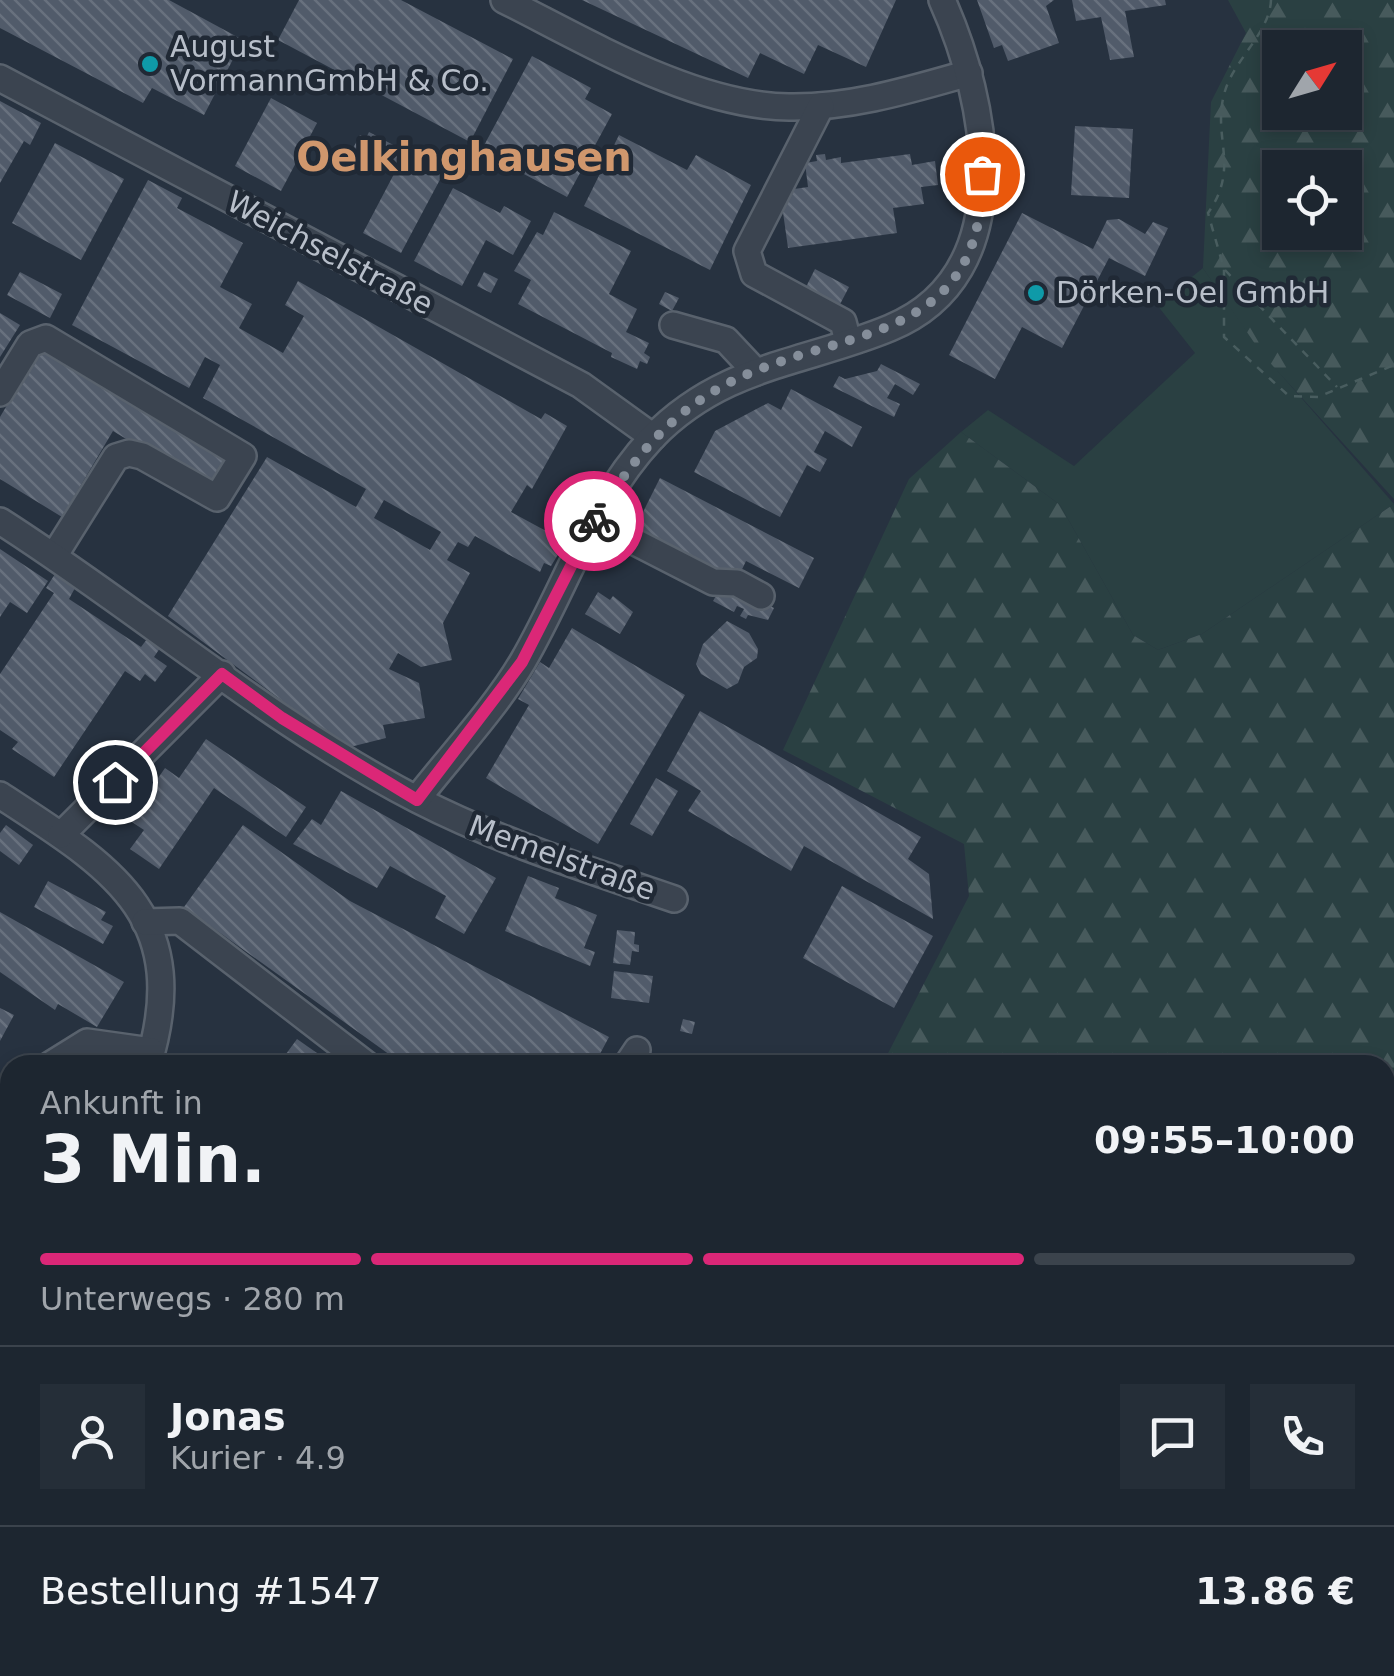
<!DOCTYPE html>
<html lang="de">
<meta charset="utf-8">
<style>
body{margin:0;font-family:"DejaVu Sans",sans-serif;background:#252e38;color:#f1f3f6;height:100vh;display:flex;flex-direction:column;font-size:38px;white-space:nowrap}
*{box-sizing:border-box;margin:0}
p{font-size:32px;color:#a0a5ab}
.icon{flex:none;width:55px;height:55px;fill:none;stroke:currentColor;stroke-width:2;stroke-linecap:round;stroke-linejoin:round}
.map{position:relative;flex:1;overflow:hidden}
.side{position:absolute;left:0px;top:1055px;width:1395px;height:622px;display:flex;flex-direction:column;background:#1d2630;border-radius:30px 30px 0 0;box-shadow:0 5px 15px #0003,0 0 0 2px #3b434c}
.side>*{flex:none}
.needle{width:65px;rotate:53deg}
.controls{position:absolute;left:1262px;top:30px;display:grid;gap:20px}
.controls a{display:grid;place-items:center;width:100px;height:100px;border-radius:0px;background:#1d2630;box-shadow:0 5px 15px #0003,0 0 0 2px #3b434c;font-size:50px}
.pin{position:absolute;display:grid;place-items:center;width:85px;height:85px;color:#fff;margin:-42px;border:5px solid #fff;border-radius:50%;box-shadow:0 2px 10px #0007}
.courier{position:absolute;display:grid;place-items:center;width:100px;height:100px;margin:-50px;border:8px solid #db2777;border-radius:50%;background:#fff;color:#222;box-shadow:0 2px 12px #0007}
.overview em{font-style:normal;font-weight:700}
.overview div{display:flex;flex-direction:column-reverse}
.overview{display:flex;align-items:center;justify-content:space-between;height:170px;padding:0 40px}
h1{font-size:65px;font-weight:700;line-height:75px}
.bar{display:grid;grid-template-columns:repeat(4,1fr);gap:15px 10px;align-content:center;height:120px;padding:0 40px}
.bar i{height:12px;border-radius:8px;background:#3b434c}
.bar .selected{background:#db2777}
.bar p{grid-column:span 4}
.line{display:flex;align-items:center;gap:25px;padding:0 40px;border-top:2px solid #3b434c}
.line div{flex:1}
.round{display:grid;place-items:center;flex:none;width:105px;height:105px;border-radius:0px;background:#252e38}
.map>svg:first-child{display:block}
.green{fill:#2a4042}
.forest{fill:url(#forest-firs);fill-rule:evenodd}
.water{fill:url(#water-rules)}
.lines{fill:none;stroke-linecap:round;stroke-linejoin:round}
.stream{stroke:#3e5067;stroke-width:5}
.building{fill:url(#building-back-hatch);fill-rule:evenodd}
.minor-casing{stroke:#59626d;stroke-width:30}
.path{stroke:#495d5f;stroke-width:2.5;stroke-dasharray:8 8;stroke-linecap:butt}
.minor{stroke:#3b4450;stroke-width:25}
.done{stroke:#858e9a;stroke-width:10;stroke-dasharray:0 18}
.route{stroke:#db2777;stroke-width:12}
.culture-dot{fill:#0f9aa8;stroke:#202935;stroke-width:4}
.labels{text-anchor:middle;stroke-width:9;stroke-linejoin:round;paint-order:stroke}
.poi-label{font-size:30px;fill:#b8bfca;stroke:#202935;text-anchor:start}
.street-label{font-size:30px;fill:#b8bfca;stroke:#202935}
.district-label{font-size:40px;font-weight:bold;fill:#d0976d;stroke:#202935}
</style>
<div class="map">
<svg width="1394" height="1676" viewBox="0 0 1394 1676">
<defs>
<pattern id="forest-firs" width="22" height="20" patternUnits="userSpaceOnUse" patternTransform="scale(2.5)"><rect width="22" height="20" fill="#2a4042"/><path d="M5 1l3.5 6h-7zM16 11l3.5 6h-7z" fill="#475a5c"/></pattern>
<pattern id="water-rules" width="6" height="5" patternUnits="userSpaceOnUse" patternTransform="scale(2.5)"><rect width="6" height="5" fill="#3e5067"/><path d="M0 2.5h6" fill="none" stroke="#58677b"/></pattern>
<pattern id="building-back-hatch" width="6" height="6" patternUnits="userSpaceOnUse" patternTransform="scale(2.5)"><rect width="6" height="6" fill="#515b6a"/><path d="M-1 5l2 2M0 0l6 6M5-1l2 2" fill="none" stroke="#68717e"/></pattern>
</defs>
<rect width="100%" height="100%" fill="#273240"/>
<g class="green">
<path d="M1203 268 1263 354 1394 504 1202 634 1158 650 1133 635 1060 505 961 432 988 410 1074 466 1195 353 1157 305Z"/>
<path d="M10 1232V1395L0 1390V1233Z"/>
</g>
<g class="forest">
<path d="M1228 0H1394V499L1262 354 1203 268 1211 102 1246 33ZM1280 48H1345V112H1280ZM1280 168H1345V232H1280Z"/>
<path d="M961 432 1060 505 1133 635 1158 650 1202 634 1394 504V1453L1385 1455V1065H882L969 896 964 844 783 750 909 479Z"/>
<path d="M0 1390 10 1395V1668H955L973 1676H0Z"/>
<path d="M1385 1654H1394V1676H1126V1668H1385Z"/>
</g>
<path class="water" d="M990 1668H1077L1076 1676H998L988 1673Z"/>
<g class="lines">
<g class="stream">
<path d="M0 1427 10 1431"/>
<path d="M1125 1668 1135 1676"/>
</g>
</g>
<g class="building">
<path d="M0 0H169L243 40 204 115 152 88 143 103 0 28Z"/>
<path d="M299 0H401L513 59 470 142 278 40Z"/>
<path d="M582 0H896L866 67 818 45 804 74 760 53 748 78Z"/>
<path d="M977 0H1054L1046 6 1059 43 1008 61 1002 45 994 48Z"/>
<path d="M1072 0H1165L1166 5 1125 11 1134 57 1110 60 1101 17 1076 21Z"/>
<path d="M532 56 591 88 585 99 612 114 567 197 481 151Z"/>
<path d="M271 98 317 123 281 191 235 166Z"/>
<path d="M0 101 41 123 30 145 24 141 0 183Z"/>
<path d="M1075 126 1133 129 1129 198 1071 195Z"/>
<path d="M369 132 444 172 401 253 363 233 394 174 351 152 360 135 366 138Z"/>
<path d="M619 135 687 170 696 155 751 185 710 270 584 206Z"/>
<path d="M55 143 124 179 81 260 12 223Z"/>
<path d="M825 154 826 160 841 157V163L910 154 912 165 935 161 938 185 921 187 924 204 893 208 897 233 788 248 780 191 808 187 805 163 817 161 816 155Z"/>
<path d="M148 180 182 198 177 208 243 243 220 287 252 304 239 328 283 353 304 316 285 305 298 281 541 419 545 413 567 426 532 489 527 485 511 512 559 538 552 549 559 553 551 566 544 563 540 572 475 536 468 547 458 542 447 560 470 573 443 623 452 660 421 667 398 653 389 669 419 683 425 718 383 725 386 738 346 748 168 616 267 457 356 507 366 489 203 398 220 365 205 357 189 388 72 325ZM384 500 441 532 430 550 374 518Z"/>
<path d="M453 188 500 213 504 206 531 221 513 255 486 240 462 286 414 261Z"/>
<path d="M554 212 631 251 609 294 637 309 626 332 649 343 644 353 650 357 647 364 640 361 637 369 611 357 612 353 518 304 531 280 514 271 537 232 543 235Z"/>
<path d="M1022 213 1093 249 1107 220 1119 219 1145 234 1153 222 1168 228 1145 276 1109 258 1062 348 1022 327 995 379 949 355Z"/>
<path d="M815 269 849 287 837 310 803 293Z"/>
<path d="M20 272 62 294 50 318 7 295Z"/>
<path d="M484 272 498 279 491 293 477 286Z"/>
<path d="M665 292 679 298 672 311 659 304Z"/>
<path d="M0 313 20 325 0 357Z"/>
<path d="M46 344 234 458 214 492 113 431 62 517 0 479V417L10 400 13 377 22 383Z"/>
<path d="M881 364 920 384 913 395 895 384 887 398 900 404 894 417 833 387 839 376 845 379 877 371Z"/>
<path d="M791 389 862 427 852 447 825 431 814 452 827 459 820 472 807 465 780 517 694 472 715 431 768 403 781 410Z"/>
<path d="M660 478 814 558 799 588 746 561 737 580 635 528Z"/>
<path d="M0 549 48 581 27 613 10 602 0 617Z"/>
<path d="M55 574 75 588 69 599 141 647 147 639 160 648 154 657 167 666 155 682 145 674 140 681 125 671 54 777 12 749 18 742 0 730V674L54 593 46 588Z"/>
<path d="M721 587 743 591 774 608 768 620 748 615 746 619 740 616 744 609 737 606 734 612 713 601Z"/>
<path d="M598 592 610 600 613 596 633 612 620 634 585 614Z"/>
<path d="M727 621 749 633 758 649 757 658 744 667 738 683 727 689 701 674 696 664 703 644Z"/>
<path d="M572 628 685 695 598 844 486 778 529 705 518 699 540 662 549 668Z"/>
<path d="M700 711 921 837 908 859 929 874 933 919 804 846 791 871 688 811 701 791 667 771Z"/>
<path d="M206 739 306 807 286 837 214 788 159 869 130 849 144 830 129 820 165 768 179 778Z"/>
<path d="M656 778 678 791 652 836 630 824Z"/>
<path d="M341 791 496 878 464 934 435 918 446 896 390 866 377 888 293 844 312 819 321 825Z"/>
<path d="M6 825 33 845 19 865 0 851V833Z"/>
<path d="M243 825 350 901 609 1037 594 1065H404L184 907Z"/>
<path d="M528 876 559 888 555 898 597 915 584 948 595 952 590 966 505 931Z"/>
<path d="M48 881 106 912 101 920 113 926 103 944 34 907Z"/>
<path d="M842 886 933 936 894 1008 803 958Z"/>
<path d="M0 912 124 982 97 1027 58 1004 55 1010 0 972Z"/>
<path d="M617 930 635 932 634 944 639 945V952L632 951 630 965 613 963Z"/>
<path d="M614 971 653 976 649 1003 611 998Z"/>
<path d="M0 1008 14 1015 0 1041Z"/>
<path d="M683 1019 695 1022 692 1034 680 1031Z"/>
<path d="M297 1039 334 1065H278Z"/>
<path d="M1385 1483H1392L1394 1528 1385 1529Z"/>
<path d="M1392 1587 1394 1635 1385 1636V1589Z"/>
</g>
<g class="lines">
<defs>
<g id="minor">
<path d="M504 0C588 42 694 106 789 107 851 108 909 90 969 73"/>
<path d="M0 78 581 385 653 437"/>
<path d="M821 106 747 251 754 274 843 322 848 341"/>
<path d="M673 325 726 340 756 372"/>
<path d="M0 393 30 344 46 338 243 456 217 498 142 456 129 453 116 457 54 556"/>
<path d="M0 521C141 611 269 723 418 800 500 842 587 869 674 899"/>
<path d="M594 521 713 582 737 583 761 596"/>
<path d="M0 795C110 867 194 914 148 1065"/>
<path d="M417 799C452 754 494 710 523 661 566 587 592 502 652 438 722 365 806 363 890 328 1021 274 988 102 942 0"/>
<path d="M61 835 222 674"/>
<path d="M145 922 180 921 367 1065"/>
<path d="M50 1065 87 1042 151 1051"/>
<path d="M627 1065 637 1050"/>
<path d="M0 1119 10 1140"/>
<path d="M0 1216 10 1213"/>
<path d="M0 1473 10 1477"/>
<path d="M1385 1570 1394 1569"/>
<path d="M866 1668 891 1676"/>
</g>
</defs>
<use href="#minor" class="minor-casing"/>
<g class="path">
<path d="M1271 0C1270 32 1234 60 1225 91 1211 137 1241 166 1208 213L1224 269V337L1289 396 1318 397 1394 365"/>
<path d="M1225 270 1337 387"/>
<path d="M1385 1169 1394 1168"/>
<path d="M0 1513 10 1516"/>
<path d="M328 1668 349 1676"/>
<path d="M646 1668 689 1676"/>
<path d="M472 1676 485 1668"/>
</g>
<use href="#minor" class="minor"/>
</g>
<g class="lines">
<path class="done" d="M594 521C626 470 659 425 711 393 823 323 984 357 982 174"/>
<path class="route" d="M115 782 222 674 282 718 417 800 522 662 594 521"/>
</g>
<g class="culture-dot">
<circle cx="150" cy="64" r="10"/>
<circle cx="1036" cy="293" r="10"/>
</g>
<g class="labels">
<g class="poi-label">
<text x="170" y="57">August<tspan x="170" dy="34">VormannGmbH &amp; Co.</tspan></text>
<text x="1056" y="303">Dörken-Oel GmbH</text>
</g>
<g class="street-label">
<text transform="translate(330 253) rotate(28)" y="10">Weichselstraße</text>
<text transform="translate(562 858) rotate(20)" y="10">Memelstraße</text>
</g>
<g class="district-label">
<text x="464" y="171">Oelkinghausen</text>
</g>
</g>
</svg>
<div class="controls">
<a><svg class="needle" viewBox="-14 -14 28 28"><path d="M0-13l5 13h-10z" fill="#e53935"/><path d="M0 13l5-13h-10z" fill="#a0a5ab"/></svg></a>
<a><svg class="icon" aria-label="locate" viewBox="0 0 24 24"><circle cx="12" cy="12" r="6"/><path d="M12 2v4M12 18v4M2 12h4M18 12h4"/></svg></a>
</div>
<div class="pin" style="left:982px;top:174px;background:#ea580c"><svg class="icon" aria-label="bag" viewBox="0 0 24 24"><path d="M5 8h14l-1 12H6zM9 8a3 3 0 0 1 6 0"/></svg></div>
<div class="pin" style="left:115px;top:782px;background:#1f2937"><svg class="icon" aria-label="home" viewBox="0 0 24 24"><path d="M3 11l9-7 9 7M6 9v11h12V9"/></svg></div>
<div class="courier" style="left:594px;top:521px"><svg class="icon" aria-label="bike" viewBox="0 0 24 24"><circle cx="6" cy="16" r="4"/><circle cx="18" cy="16" r="4"/><path d="M6 16l4-8h5l3 8M10 8l3 8H6M13 5h3"/></svg></div>
<section class="side">
<div class="overview"><div><h1>3 Min.</h1><p>Ankunft in</p></div><em>09:55–10:00</em></div>
<div class="bar"><i class="selected"></i><i class="selected"></i><i class="selected"></i><i></i><p>Unterwegs · 280 m</p></div>
<div class="line" style="height:180px"><a class="round"><svg class="icon" aria-label="person" viewBox="0 0 24 24"><circle cx="12" cy="8" r="4"/><path d="M4 21q1-7 8-7t8 7"/></svg></a><div><b>Jonas</b><p>Kurier · 4.9</p></div><a class="round"><svg class="icon" aria-label="chat" viewBox="0 0 24 24"><path d="M4 5h16v11H9l-5 4z"/></svg></a><a class="round"><svg class="icon" aria-label="phone" viewBox="0 0 24 24"><path d="M5 4h4l2 5-3 2q2 4 5 5l2-3 5 2v4C11 20 4 13 5 4z"/></svg></a></div>
<div class="line" style="height:130px"><div>Bestellung #1547</div><b>13.86 €</b></div>
</section>
</div>
